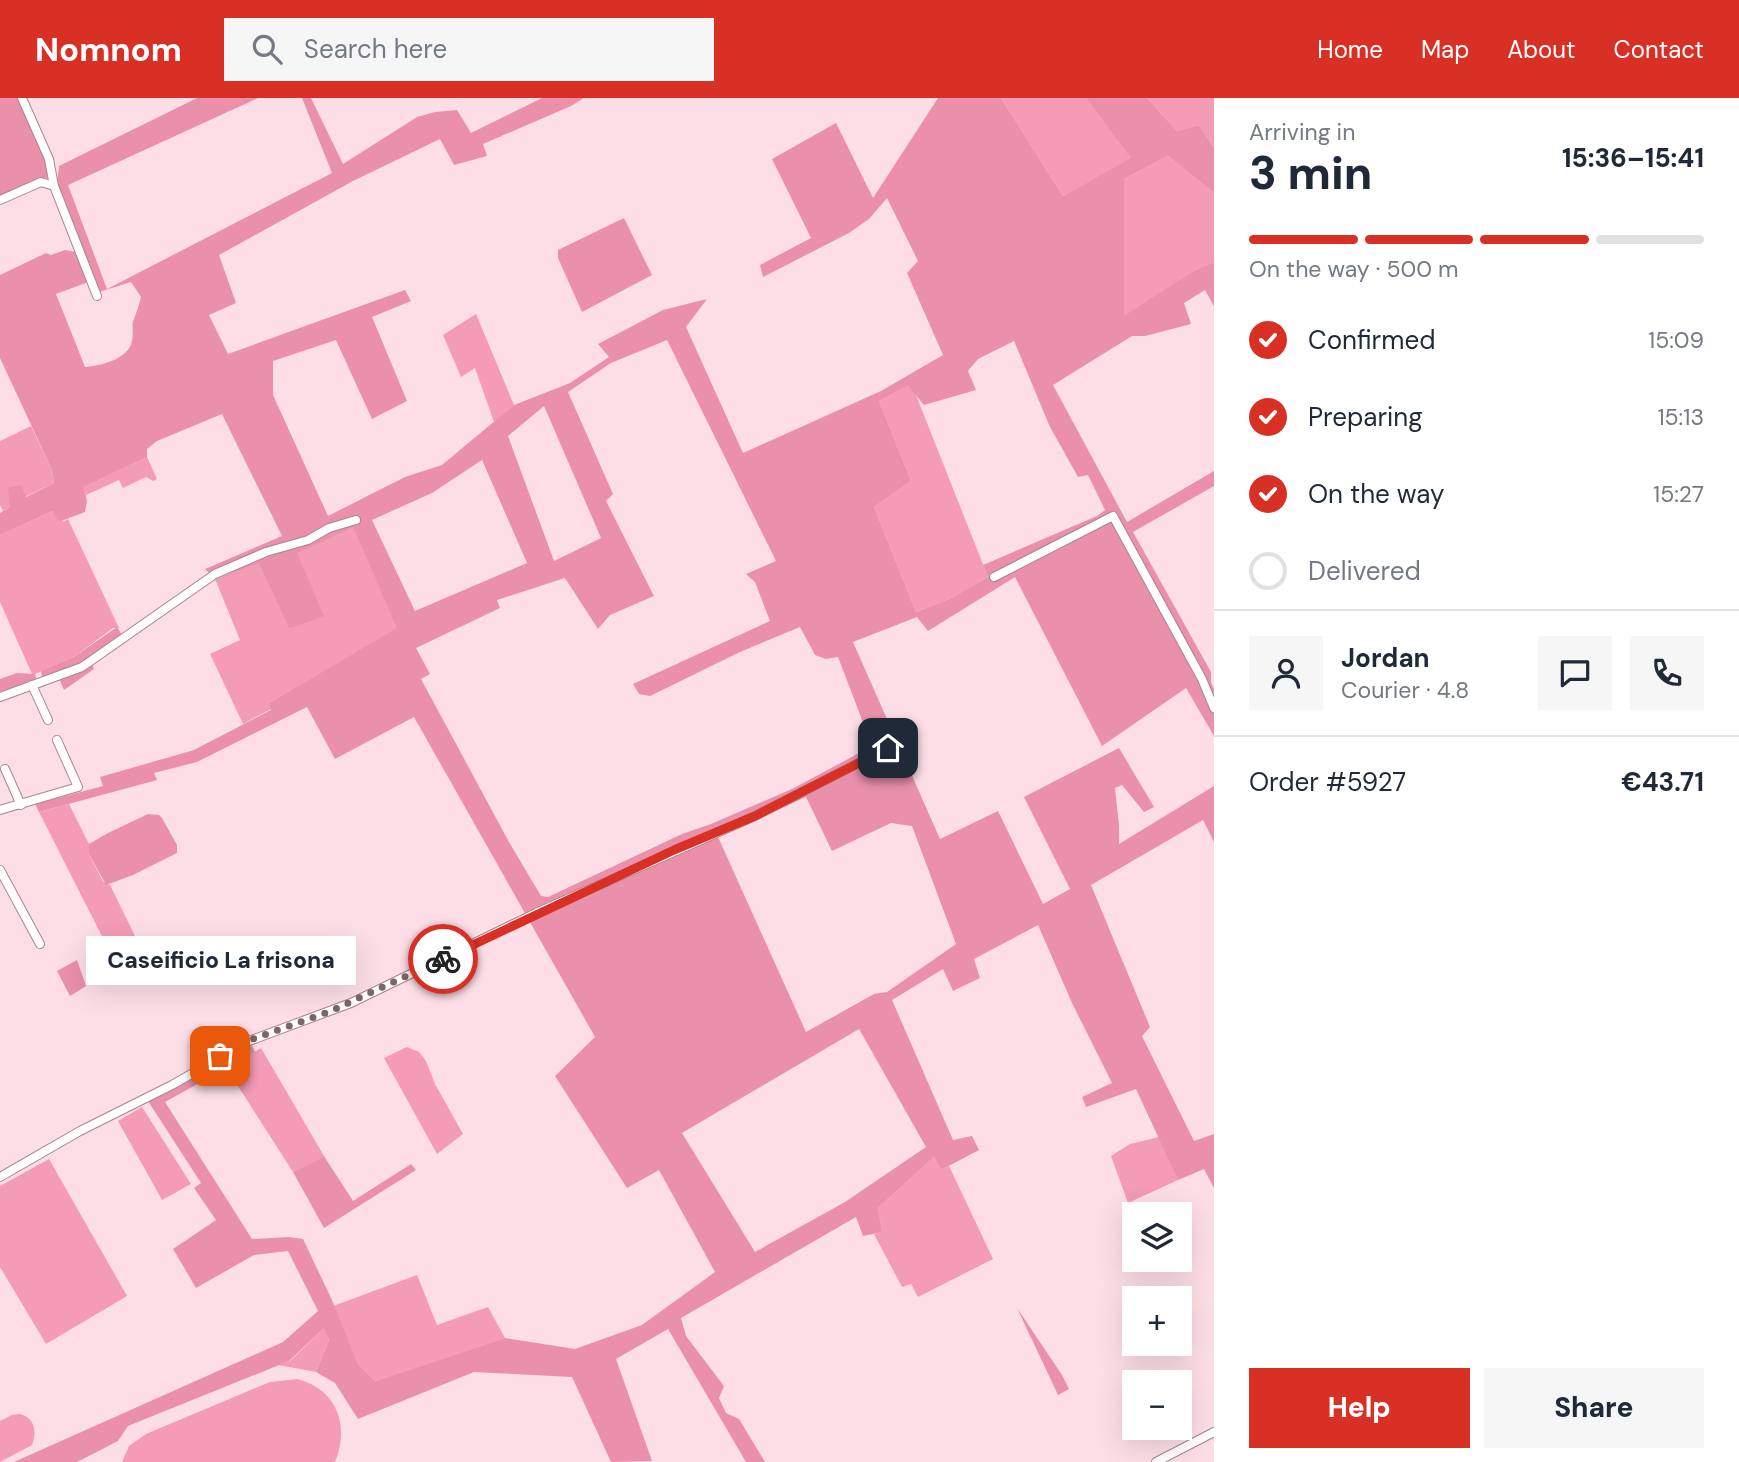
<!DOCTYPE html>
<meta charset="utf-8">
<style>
body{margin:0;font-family:"DM Sans",sans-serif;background:#f6f6f7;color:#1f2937;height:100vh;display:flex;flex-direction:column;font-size:26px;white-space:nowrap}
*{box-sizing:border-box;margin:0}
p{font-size:23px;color:#747a83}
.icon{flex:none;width:38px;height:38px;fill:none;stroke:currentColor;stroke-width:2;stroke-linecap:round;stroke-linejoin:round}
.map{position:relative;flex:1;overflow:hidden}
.details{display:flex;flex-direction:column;background:#fff;width:525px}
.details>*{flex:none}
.tools{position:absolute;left:1122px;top:1104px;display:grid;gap:14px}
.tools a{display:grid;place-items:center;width:70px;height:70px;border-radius:0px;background:#fff;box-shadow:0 7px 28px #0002;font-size:35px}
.pin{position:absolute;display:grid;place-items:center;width:60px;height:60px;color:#fff;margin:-30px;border-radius:14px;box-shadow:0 4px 10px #0006}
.courier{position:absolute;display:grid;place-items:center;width:70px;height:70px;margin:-35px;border:5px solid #d93025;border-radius:50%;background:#fff;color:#222;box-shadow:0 2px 9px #0007}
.bubble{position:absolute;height:49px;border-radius:0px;background:#fff;box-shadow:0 7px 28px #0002;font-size:23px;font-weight:800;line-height:49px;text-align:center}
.summary em{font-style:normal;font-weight:800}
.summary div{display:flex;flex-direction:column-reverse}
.summary{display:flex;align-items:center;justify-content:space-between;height:119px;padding:0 35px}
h1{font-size:46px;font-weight:800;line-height:52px}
.bar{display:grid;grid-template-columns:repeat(4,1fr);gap:10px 7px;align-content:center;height:84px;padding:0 35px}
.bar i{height:9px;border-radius:5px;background:#e0e1e3}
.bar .current{background:#d93025}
.bar p{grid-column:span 4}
.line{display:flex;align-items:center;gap:18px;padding:0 35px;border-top:2px solid #e0e1e3}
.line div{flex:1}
.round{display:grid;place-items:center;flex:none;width:74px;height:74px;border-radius:0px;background:#f6f6f7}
ol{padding:0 35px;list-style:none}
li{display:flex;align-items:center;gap:21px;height:77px}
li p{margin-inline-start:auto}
li .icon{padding:7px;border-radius:50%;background:#d93025;color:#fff;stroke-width:4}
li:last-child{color:#747a83}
li i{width:38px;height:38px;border:4px solid #e0e1e3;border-radius:50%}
.primary-button{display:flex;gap:14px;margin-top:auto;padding:14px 35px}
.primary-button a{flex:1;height:80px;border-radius:0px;background:#d93025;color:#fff;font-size:28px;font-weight:800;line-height:80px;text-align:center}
.primary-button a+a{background:#f6f6f7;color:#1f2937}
header{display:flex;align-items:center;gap:42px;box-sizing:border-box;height:98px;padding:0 35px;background:#d93025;color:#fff}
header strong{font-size:33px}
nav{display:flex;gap:38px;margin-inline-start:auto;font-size:24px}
.search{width:490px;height:63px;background:#f6f6f7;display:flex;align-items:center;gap:18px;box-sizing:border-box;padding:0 24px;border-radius:0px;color:#747a83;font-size:26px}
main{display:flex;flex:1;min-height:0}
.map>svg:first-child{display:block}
.green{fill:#f49bb6}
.forest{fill:#ea90ab;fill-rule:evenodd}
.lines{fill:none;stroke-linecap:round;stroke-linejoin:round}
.minor-casing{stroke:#a8848d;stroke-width:10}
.minor{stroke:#fff;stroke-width:8}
.done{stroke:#7b666c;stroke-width:7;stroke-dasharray:0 12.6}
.route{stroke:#d93025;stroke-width:9}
</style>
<header>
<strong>Nomnom</strong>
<div class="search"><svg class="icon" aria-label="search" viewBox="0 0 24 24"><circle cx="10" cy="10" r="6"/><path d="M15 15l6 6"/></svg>Search here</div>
<nav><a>Home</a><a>Map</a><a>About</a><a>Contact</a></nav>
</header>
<main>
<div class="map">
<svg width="1214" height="1364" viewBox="0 0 1214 1364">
<rect width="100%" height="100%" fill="#fddee6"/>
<g class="green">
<path d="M1001 0H1086L1132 60 1063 98Z"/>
<path d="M1147 0H1214V50L1199 27 1177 33Z"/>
<path d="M1168 58 1214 95V164L1195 172 1124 219V81Z"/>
<path d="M476 216 514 307 494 324 475 270 461 279 443 237Z"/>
<path d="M908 288 916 297 988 479 949 501 916 514 874 409 911 383 879 303Z"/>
<path d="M31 328 52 372 54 385 10 406V409L3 413 0 407V343Z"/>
<path d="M147 359 157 381 153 383 146 379 123 390 119 382 86 397 84 389Z"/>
<path d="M53 413 63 424 68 421 119 530H113L74 559 35 576H32L0 504V437Z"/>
<path d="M353 428 398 530 269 605 271 611 243 626 210 556 240 542 215 481 259 464 289 531 323 517 296 455Z"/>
<path d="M69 706 89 746V756L103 784 110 787 137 842 111 856 39 714Z"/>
<path d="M407 949 419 954 426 963 435 986 463 1036 437 1056 384 960Z"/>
<path d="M261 950 324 1058 293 1074 227 971Z"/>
<path d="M142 1009 191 1086 162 1102 118 1023Z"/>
<path d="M1159 1039 1178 1082 1128 1105 1111 1058 1130 1046Z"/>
<path d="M934 1059 941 1072 949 1068 993 1161 918 1199 911 1186 902 1189 874 1136 882 1134 878 1110Z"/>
<path d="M49 1061 127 1198 46 1246 0 1169V1088Z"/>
<path d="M417 1177 437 1227 488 1209 505 1240 375 1283 358 1266 333 1208Z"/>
<path d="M325 1229 329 1242 316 1274 278 1267 290 1263Z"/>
<path d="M297 1281C337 1291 350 1328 335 1364H122L129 1348 146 1336 270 1284Z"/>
<path d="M20 1316C35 1320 37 1334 32 1347L0 1364V1323L12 1317Z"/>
</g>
<g class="forest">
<path d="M0 0H20L50 67 51 78 0 99Z"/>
<path d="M197 0H258L68 87 107 191 332 75 302 0H311L343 66 417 19 435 14 457 12 471 35 542 0H584L571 8 483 46 487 58 454 67 440 41 353 83 219 157 236 205 209 217 228 256 405 192 411 203 372 219 407 303 372 321 336 242 273 263V297L328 418 405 379 442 367 514 307 570 285 609 259 598 246 663 212 707 201 686 229 743 355 881 293 943 257 907 175 918 163 887 100 869 121 849 135 763 179 760 167 811 140 772 61 836 25 873 100 938 0H1001L1063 98 1131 60 1086 0H1147L1177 33 1199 27 1214 50V95L1168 58 1124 81V218L1195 172 1214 164V208L1205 192 1184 205 1191 226 1145 238H1132L1053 287 1127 424 1214 373V388L1133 434 1211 574V584L1214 591V638L1186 590 1102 648 1015 479 928 533 917 519 853 544 940 741 998 713 1043 806 1070 791 1024 699 1119 650 1154 709 1144 714 1122 687 1115 690 1119 728V746L1214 688V744L1203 722 1091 787 1150 929 1142 938 1194 1043 1214 1036V1090L1204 1071 1178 1082 1136 991 1086 1009 1082 999 1112 985 1072 905 1038 827 974 861 980 880 953 893 943 871 892 902 953 1042 972 1038 979 1052 941 1072 934 1059 878 1110 882 1134 863 1138 856 1119 681 1220 686 1238 724 1288 719 1300 726 1315 739 1321 765 1364H746L668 1231 616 1261 652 1363 611 1364 572 1279 474 1274 358 1321 335 1285 316 1274 329 1242 324 1230 289 1263 128 1328 118 1343 77 1364H14L283 1244 318 1213 288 1153 254 1157 196 1190 173 1151 216 1122 194 1090 201 1085 148 1003 251 946 255 954 165 1004 252 1141 289 1139 303 1141 331 1200 358 1266 375 1283 505 1240 575 1251 642 1227 715 1174 659 1072 627 1090 555 978 595 939 414 619 335 661 307 609 197 664 154 675 157 682 39 714 35 706 103 688 100 679 194 652 271 612 269 605 397 530 353 429 297 455 324 518 289 531 259 465 215 481 205 471 282 438 222 316 157 343 147 351V359L84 389 87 403 85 414 59 424 53 413 0 437V415L10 409 8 390 21 387 26 399 54 385 52 372 0 260V177L46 155 51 157 65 152 81 155 57 86 59 68ZM94 182 99 194 131 184 141 199C139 207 137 213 134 221 131 227 134 236 132 243 129 261 100 268 85 269L56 196ZM667 242 776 463 746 476 755 484 770 523 633 586 639 596 650 598 740 554 800 529 815 557 826 561 838 559 872 648 794 690 711 726 682 736 548 799 541 798 509 744 421 581 430 576 416 550 500 510 497 502 565 480 598 531 610 517 654 498 606 403 613 396 568 294 611 265ZM1014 243 1050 329 1078 379 1088 377 1105 412 1097 418 983 467 988 479 949 501 916 514 874 409 911 383 879 303 908 288 924 307 976 292 968 273 978 261ZM544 308 601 440 554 463 508 338ZM482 362 527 465 415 513 372 422 432 395ZM806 699 832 753 891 725 912 728 956 846 887 894 874 896 806 934 718 739ZM859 931 926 1049 845 1104 755 1154 682 1035Z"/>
<path d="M624 120 652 177 582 214 558 160V152Z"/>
<path d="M117 529 122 537 90 561 94 571 64 592 57 576 42 580 41 573 74 559Z"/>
<path d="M17 575 35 576 37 583 0 596V581Z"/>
<path d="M148 716 159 717 162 720 177 747V755L133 777 106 787 89 756V746L108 735Z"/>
<path d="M77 862 86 888 70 898 57 873Z"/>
<path d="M324 1058 353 1103 411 1066 416 1072 324 1130 293 1074Z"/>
<path d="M1017 1210 1062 1277 1069 1291 1058 1297Z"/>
</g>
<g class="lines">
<defs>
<g id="minor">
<path d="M22 0 49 61 54 88 97 198"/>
<path d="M0 102 41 84 54 88"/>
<path d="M994 479 1113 418 1202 581 1214 610"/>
<path d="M32 587 48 622"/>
<path d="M0 599 82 569 215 476 266 454 308 442 329 430 356 422"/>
<path d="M5 671 21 707"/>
<path d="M0 712 78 689 57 642"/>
<path d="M0 772 40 846"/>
<path d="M0 1079 80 1033 172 987 249 943 351 905 536 815 755 718 888 650"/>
<path d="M1156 1364 1214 1334"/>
</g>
</defs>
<use href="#minor" class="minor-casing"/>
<use href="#minor" class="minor"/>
</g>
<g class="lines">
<path class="done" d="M220 958 253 941 331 913 443 861"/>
<path class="route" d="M443 861 674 752 755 718 888 650"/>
</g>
</svg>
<div class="tools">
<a><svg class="icon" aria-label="layers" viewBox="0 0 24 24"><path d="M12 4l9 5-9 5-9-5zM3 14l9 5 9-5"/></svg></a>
<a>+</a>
<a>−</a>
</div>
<div class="pin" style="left:220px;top:958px;background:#ea580c"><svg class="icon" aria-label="bag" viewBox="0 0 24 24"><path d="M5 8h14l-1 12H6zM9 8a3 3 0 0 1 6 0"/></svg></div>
<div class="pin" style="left:888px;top:650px;background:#1f2937"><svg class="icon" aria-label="home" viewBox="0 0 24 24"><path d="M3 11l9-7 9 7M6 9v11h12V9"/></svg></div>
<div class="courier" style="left:443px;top:861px"><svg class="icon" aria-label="bike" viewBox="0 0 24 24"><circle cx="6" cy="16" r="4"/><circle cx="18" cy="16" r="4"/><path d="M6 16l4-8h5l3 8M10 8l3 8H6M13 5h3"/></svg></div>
<div class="bubble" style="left:86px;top:838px;width:270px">Caseificio La frisona</div>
</div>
<section class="details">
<div class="summary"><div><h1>3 min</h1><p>Arriving in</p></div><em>15:36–15:41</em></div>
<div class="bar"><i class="current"></i><i class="current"></i><i class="current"></i><i></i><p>On the way · 500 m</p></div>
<ol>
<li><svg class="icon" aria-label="check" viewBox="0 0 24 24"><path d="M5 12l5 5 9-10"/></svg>Confirmed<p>15:09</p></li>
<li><svg class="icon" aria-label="check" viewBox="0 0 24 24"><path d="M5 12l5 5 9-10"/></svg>Preparing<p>15:13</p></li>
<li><svg class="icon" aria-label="check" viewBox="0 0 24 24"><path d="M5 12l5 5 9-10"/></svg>On the way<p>15:27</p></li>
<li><i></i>Delivered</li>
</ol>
<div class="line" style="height:126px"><a class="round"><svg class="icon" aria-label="person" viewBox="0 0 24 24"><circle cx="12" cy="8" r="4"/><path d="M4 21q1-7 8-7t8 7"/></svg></a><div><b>Jordan</b><p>Courier · 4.8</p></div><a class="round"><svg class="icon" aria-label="chat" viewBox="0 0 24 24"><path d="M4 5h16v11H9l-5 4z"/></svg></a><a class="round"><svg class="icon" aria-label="phone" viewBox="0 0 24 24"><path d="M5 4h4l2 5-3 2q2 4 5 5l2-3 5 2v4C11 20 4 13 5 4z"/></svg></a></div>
<div class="line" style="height:91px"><div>Order #5927</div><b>€43.71</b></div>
<div class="primary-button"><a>Help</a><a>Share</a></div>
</section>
</main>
